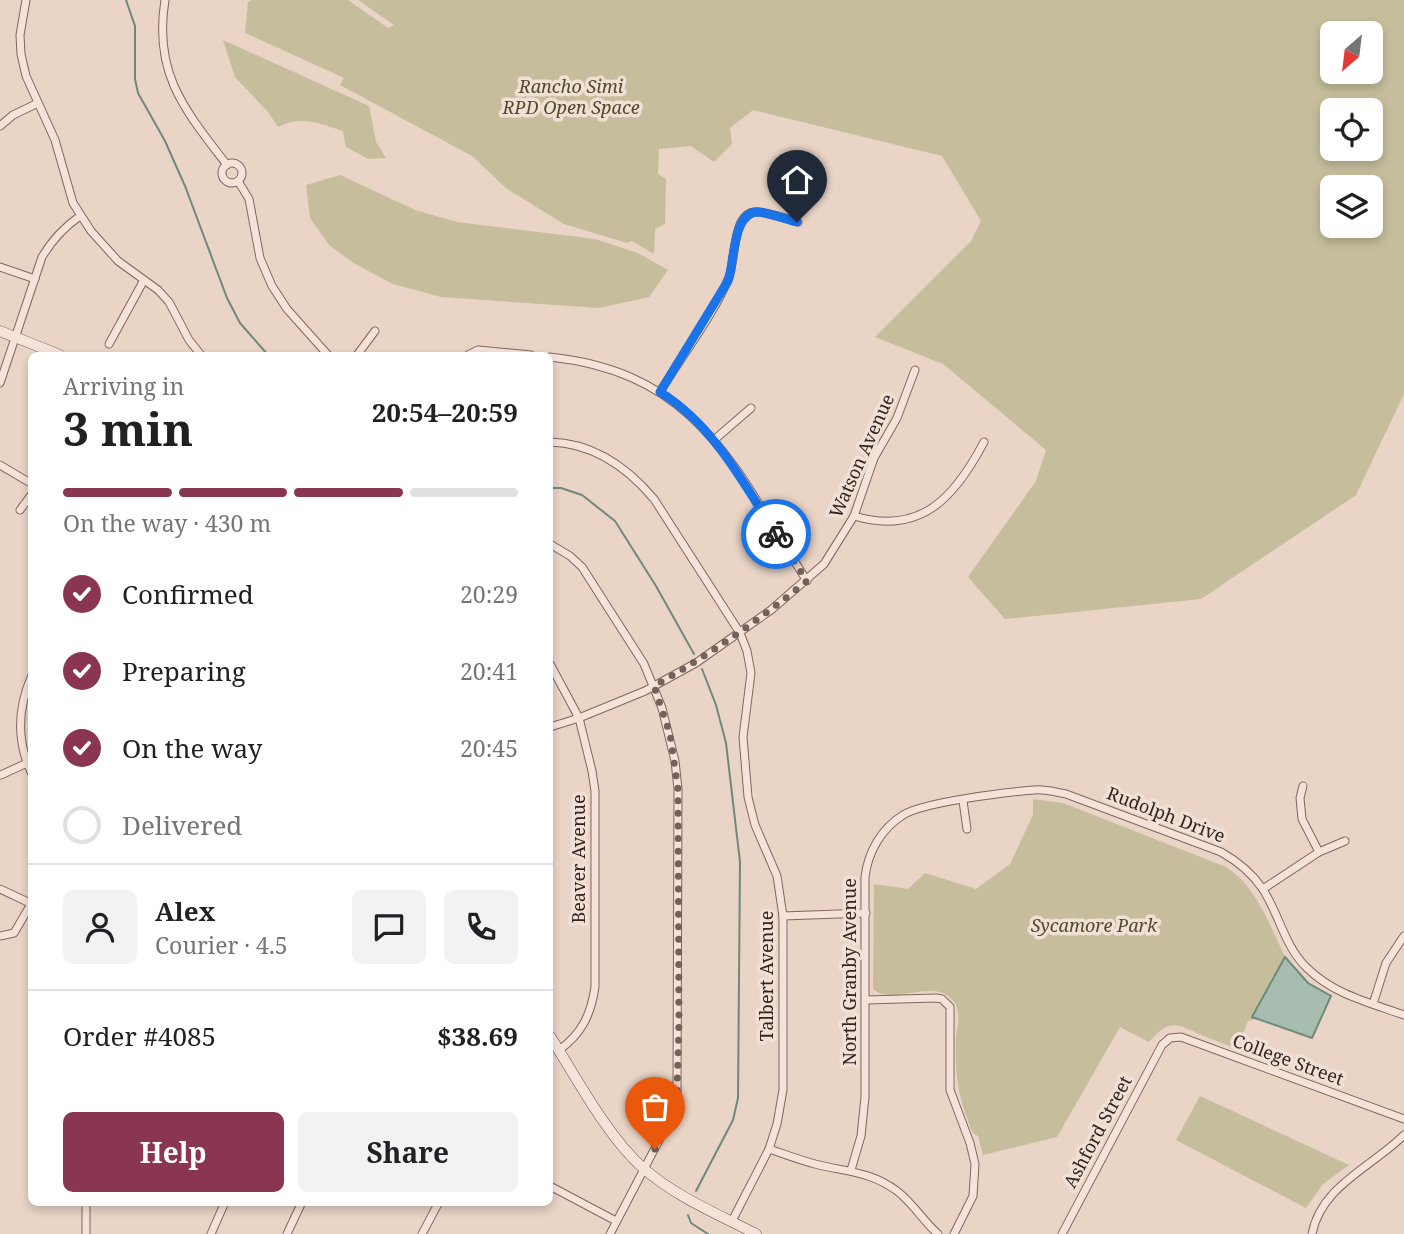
<!DOCTYPE html>
<meta charset="utf-8">
<style>
body{margin:0;font-family:"Noto Serif",serif;background:#f2f2f2;color:#202124;height:100vh;display:flex;flex-direction:column;font-size:26px;white-space:nowrap}
*{box-sizing:border-box;margin:0}
p{font-size:23px;color:#757577}
.icon{flex:none;width:38px;height:38px;fill:none;stroke:currentColor;stroke-width:2;stroke-linecap:round;stroke-linejoin:round}
.map{position:relative;flex:1;overflow:hidden}
.side{position:absolute;left:28px;top:352px;width:525px;height:854px;display:flex;flex-direction:column;background:#fff;border-radius:10px;box-shadow:0 4px 10px #0003}
.side>*{flex:none}
.needle{width:46px;rotate:208deg}
.controls{position:absolute;left:1320px;top:21px;display:grid;gap:14px}
.controls a{display:grid;place-items:center;width:63px;height:63px;border-radius:10px;background:#fff;box-shadow:0 4px 10px #0003;font-size:35px}
.pin{position:absolute;display:grid;place-items:center;width:60px;height:60px;color:#fff;margin:-72px -30px;border-radius:50% 50% 50% 0;rotate:-45deg;box-shadow:0 0 7px #0007}
.pin .icon{rotate:45deg}
.courier{position:absolute;display:grid;place-items:center;width:70px;height:70px;margin:-35px;border:5px solid #1a73e8;border-radius:50%;background:#fff;color:#222;box-shadow:0 2px 9px #0007}
.overview em{font-style:normal;font-weight:700}
.overview div{display:flex;flex-direction:column-reverse}
.overview{display:flex;align-items:center;justify-content:space-between;height:119px;padding:0 35px}
h1{font-size:46px;font-weight:700;line-height:52px}
.bar{display:grid;grid-template-columns:repeat(4,1fr);gap:10px 7px;align-content:center;height:84px;padding:0 35px}
.bar i{height:9px;border-radius:5px;background:#e0e0e0}
.bar .on{background:#8a3551}
.bar p{grid-column:span 4}
.line{display:flex;align-items:center;gap:18px;padding:0 35px;border-top:2px solid #e0e0e0}
.line div{flex:1}
.round{display:grid;place-items:center;flex:none;width:74px;height:74px;border-radius:10px;background:#f2f2f2}
ol{padding:0 35px;list-style:none}
li{display:flex;align-items:center;gap:21px;height:77px}
li p{margin-inline-start:auto}
li .icon{padding:7px;border-radius:50%;background:#8a3551;color:#fff;stroke-width:4}
li:last-child{color:#757577}
li i{width:38px;height:38px;border:4px solid #e0e0e0;border-radius:50%}
.cta{display:flex;gap:14px;margin-top:auto;padding:14px 35px}
.cta a{flex:1;height:80px;border-radius:10px;background:#8a3551;color:#fff;font-size:28px;font-weight:700;line-height:80px;text-align:center}
.cta a+a{background:#f2f2f2;color:#202124}
.map>svg:first-child{display:block}
.green{fill:#c6bd9c;fill-rule:evenodd}
.water{fill:#a7bdb0;stroke:#6f8a7b;stroke-width:2}
.lines{fill:none;stroke-linecap:round;stroke-linejoin:round}
.stream{stroke:#6f8a7b;stroke-width:2}
.street-casing{stroke:#82665e;stroke-width:9}
.secondary-casing{stroke:#644841;stroke-width:11}
.street{stroke:#f5e3d9;stroke-width:7}
.secondary{stroke:#f5e3d9;stroke-width:10}
.done{stroke:#73615a;stroke-width:7;stroke-dasharray:0 12.6}
.route{stroke:#1a73e8;stroke-width:9}
.labels{text-anchor:middle;stroke-width:7;stroke-linejoin:round;paint-order:stroke}
.park-label{font-size:18px;font-style:italic;fill:#4e4c29;stroke:#f1e0d5}
.street-label{font-size:18px;fill:#342320;stroke:#f1e0d5}
</style>
<div class="map">
<svg width="1404" height="1234" viewBox="0 0 1404 1234">
<rect width="100%" height="100%" fill="#e9d4c6"/>
<g class="green">
<path d="M252 0H348L388 28 394 25 358 0H1404V394L1356 495 1201 599 1005 619 968 577 1036 481 1046 450 943 364 875 337 971 241 981 221 942 156 753 110 730 128 732 144 714 162 691 146 659 149 658 174 666 179 665 224 655 229 654 254 632 241 627 243 564 224 507 189 472 156 340 85 344 78 245 33 248 2ZM1332 33H1370V72H1332ZM1332 110H1370V149H1332ZM1370 187V226H1332V187Z"/>
<path d="M223 40 369 106 376 142 386 158 368 159 346 147 343 131C320 123 299 115 278 127L268 112 235 77Z"/>
<path d="M340 175 415 210 457 222 595 239 638 253 668 270 649 297 599 308 441 297 393 284 355 264 329 245 310 218 306 185Z"/>
<path d="M1033 799 1063 803 1226 867C1257 887 1269 924 1285 957L1252 1016 1257 1019 1248 1021 1237 1049C1225 1044 1213 1040 1201 1035 1176 1024 1170 1018 1149 1042L1120 1027 1057 1137 983 1155 978 1136 973 1133C958 1097 955 1077 956 1038 957 1026 962 1013 954 1002 936 976 894 1007 873 989L874 884 908 889 925 873 976 889 1010 864 1033 815Z"/>
<path d="M1200 1096 1349 1165 1323 1184 1306 1208 1176 1140Z"/>
</g>
<path class="water" d="M1285 957 1308 983 1331 996 1312 1038 1252 1017Z"/>
<g class="lines">
<g class="stream">
<path d="M126 0 135 26V79L138 93 165 141 185 186 227 298 240 323 268 355"/>
<path d="M550 488H561L582 495 615 521 656 586 694 654"/>
<path d="M696 1191 733 1120 738 1098 740 862 726 743 716 705 702 669"/>
<path d="M688 1215 691 1223 708 1234"/>
</g>
<defs>
<g id="street">
<path d="M26 0 20 35 21 54 26 76 55 140 73 203 91 231 118 261 158 290 169 302 189 340 201 355"/>
<path d="M165 0C153 74 185 110 227 165"/>
<path d="M0 126 13 115 38 103"/>
<circle cx="232" cy="173" r="10"/>
<path d="M238 181 249 199 260 258 272 286 287 309 328 355"/>
<path d="M0 267 35 279"/>
<path d="M109 344 144 280"/>
<path d="M357 355 375 331"/>
<path d="M468 355 478 350 531 355"/>
<path d="M550 357C699 373 734 468 807 581"/>
<path d="M0 383 42 257C52 240 63 228 80 216"/>
<path d="M660 392C681 357 715 313 729 277 735 262 733 219 750 213 760 209 787 219 798 222"/>
<path d="M714 440 751 408"/>
<path d="M550 442C593 443 627 467 654 499L740 633 747 651 751 673 743 737 748 797 755 825 777 876 783 916V1090L777 1124 769 1149 732 1221"/>
<path d="M0 465 32 484"/>
<path d="M20 510 32 494"/>
<path d="M854 516C921 536 955 497 984 442"/>
<path d="M550 544 570 556 582 567 644 664 662 708 675 761 678 789 677 1094 665 1129 610 1234"/>
<path d="M550 664 579 718 592 771 595 791V987C591 1014 582 1034 559 1050"/>
<path d="M32 675C17 709 16 741 32 774"/>
<path d="M550 727 579 718 645 691 696 663 771 610 824 564 854 516 874 458 897 418 915 370"/>
<path d="M1 775 27 763"/>
<path d="M1303 786 1300 798 1302 819 1319 852"/>
<path d="M963 801 967 829"/>
<path d="M0 889 32 904"/>
<path d="M1263 889 1319 852 1345 841"/>
<path d="M783 916 866 913"/>
<path d="M0 936 14 933 31 904"/>
<path d="M866 1000 936 998 942 999 950 1007V1090L970 1143 975 1164 973 1196 954 1234"/>
<path d="M1373 1004 1386 963 1404 936"/>
<path d="M769 1149C784 1154 800 1160 815 1164 846 1172 870 1171 897 1191 913 1203 923 1221 938 1234"/>
<path d="M851 1170 861 1136 865 1097V877C868 852 881 829 903 815 924 802 1007 792 1034 790 1045 789 1055 792 1066 794L1221 852C1237 861 1251 872 1262 888 1279 913 1284 946 1307 968 1333 994 1370 1003 1404 1015"/>
<path d="M550 1186 616 1221"/>
<path d="M86 1202V1234"/>
<path d="M211 1234 225 1202"/>
<path d="M287 1234 302 1202"/>
<path d="M422 1234 439 1202"/>
<path d="M1062 1234 1162 1045 1170 1038 1181 1037 1404 1119"/>
<path d="M1312 1234C1321 1186 1372 1167 1404 1135"/>
</g>
<g id="secondary">
<path d="M0 331 60 355"/>
<path d="M550 1036C576 1077 607 1136 643 1168 676 1197 718 1214 756 1234"/>
</g>
</defs>
<use href="#street" class="street-casing"/>
<use href="#secondary" class="secondary-casing"/>
<use href="#street" class="street"/>
<use href="#secondary" class="secondary"/>
</g>
<g class="lines">
<path class="done" d="M655 1149 672 1114 677 1094 679 1023 678 789 670 734 654 686C709 655 758 621 807 581L776 534"/>
<path class="route" d="M776 534C743 482 713 425 660 392L728 281C735 262 732 209 760 212 772 214 785 219 797 222"/>
</g>
<g class="labels">
<g class="park-label">
<text x="571" y="93">Rancho Simi<tspan x="571" dy="21">RPD Open Space</tspan></text>
<text x="1094" y="932">Sycamore Park</text>
</g>
<g class="street-label">
<text transform="translate(862 456) rotate(-66)" y="6">Watson Avenue</text>
<text transform="translate(1166 815) rotate(21)" y="6">Rudolph Drive</text>
<text transform="translate(579 859) rotate(-90)" y="6">Beaver Avenue</text>
<text transform="translate(850 972) rotate(-90)" y="6">North Granby Avenue</text>
<text transform="translate(767 976) rotate(-90)" y="6">Talbert Avenue</text>
<text transform="translate(1288 1060) rotate(20)" y="6">College Street</text>
<text transform="translate(1098 1132) rotate(-62)" y="6">Ashford Street</text>
</g>
</g>
</svg>
<div class="controls">
<a><svg class="needle" viewBox="-14 -14 28 28"><path d="M0-13l5 13h-10z" fill="#e53935"/><path d="M0 13l5-13h-10z" fill="#757577"/></svg></a>
<a><svg class="icon" aria-label="locate" viewBox="0 0 24 24"><circle cx="12" cy="12" r="6"/><path d="M12 2v4M12 18v4M2 12h4M18 12h4"/></svg></a>
<a><svg class="icon" aria-label="layers" viewBox="0 0 24 24"><path d="M12 4l9 5-9 5-9-5zM3 14l9 5 9-5"/></svg></a>
</div>
<div class="pin" style="left:655px;top:1149px;background:#ea580c"><svg class="icon" aria-label="bag" viewBox="0 0 24 24"><path d="M5 8h14l-1 12H6zM9 8a3 3 0 0 1 6 0"/></svg></div>
<div class="pin" style="left:797px;top:222px;background:#1f2937"><svg class="icon" aria-label="home" viewBox="0 0 24 24"><path d="M3 11l9-7 9 7M6 9v11h12V9"/></svg></div>
<div class="courier" style="left:776px;top:534px"><svg class="icon" aria-label="bike" viewBox="0 0 24 24"><circle cx="6" cy="16" r="4"/><circle cx="18" cy="16" r="4"/><path d="M6 16l4-8h5l3 8M10 8l3 8H6M13 5h3"/></svg></div>
<section class="side">
<div class="overview"><div><h1>3 min</h1><p>Arriving in</p></div><em>20:54–20:59</em></div>
<div class="bar"><i class="on"></i><i class="on"></i><i class="on"></i><i></i><p>On the way · 430 m</p></div>
<ol>
<li><svg class="icon" aria-label="check" viewBox="0 0 24 24"><path d="M5 12l5 5 9-10"/></svg>Confirmed<p>20:29</p></li>
<li><svg class="icon" aria-label="check" viewBox="0 0 24 24"><path d="M5 12l5 5 9-10"/></svg>Preparing<p>20:41</p></li>
<li><svg class="icon" aria-label="check" viewBox="0 0 24 24"><path d="M5 12l5 5 9-10"/></svg>On the way<p>20:45</p></li>
<li><i></i>Delivered</li>
</ol>
<div class="line" style="height:126px"><a class="round"><svg class="icon" aria-label="person" viewBox="0 0 24 24"><circle cx="12" cy="8" r="4"/><path d="M4 21q1-7 8-7t8 7"/></svg></a><div><b>Alex</b><p>Courier · 4.5</p></div><a class="round"><svg class="icon" aria-label="chat" viewBox="0 0 24 24"><path d="M4 5h16v11H9l-5 4z"/></svg></a><a class="round"><svg class="icon" aria-label="phone" viewBox="0 0 24 24"><path d="M5 4h4l2 5-3 2q2 4 5 5l2-3 5 2v4C11 20 4 13 5 4z"/></svg></a></div>
<div class="line" style="height:91px"><div>Order #4085</div><b>$38.69</b></div>
<div class="cta"><a>Help</a><a>Share</a></div>
</section>
</div>
